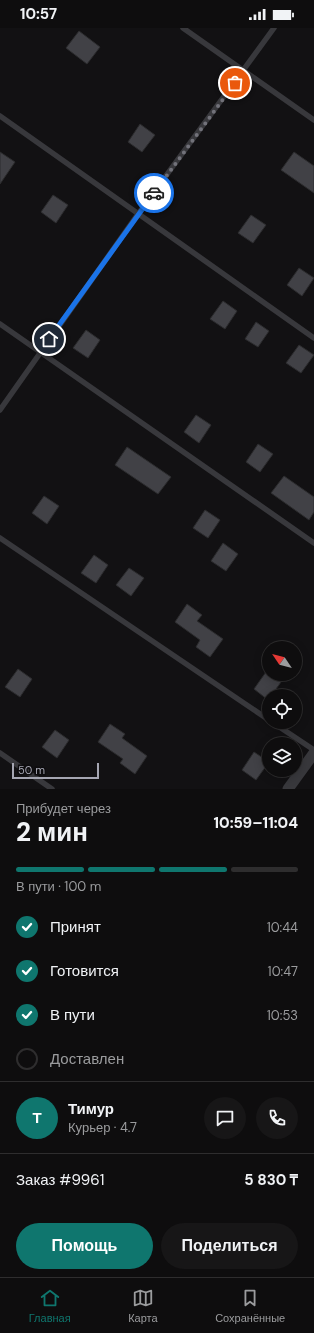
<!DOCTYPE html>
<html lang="ru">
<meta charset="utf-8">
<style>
body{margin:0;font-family:"DM Sans",sans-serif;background:#171617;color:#f1f3f6;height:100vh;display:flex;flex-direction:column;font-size:15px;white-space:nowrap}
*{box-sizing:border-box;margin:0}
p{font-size:13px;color:#9b9c9e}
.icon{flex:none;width:22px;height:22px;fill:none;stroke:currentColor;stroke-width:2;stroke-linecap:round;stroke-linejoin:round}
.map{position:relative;height:761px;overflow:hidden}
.details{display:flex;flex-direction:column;background:#0e0d0e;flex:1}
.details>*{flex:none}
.needle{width:26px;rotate:305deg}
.buttons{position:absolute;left:262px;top:613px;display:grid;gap:8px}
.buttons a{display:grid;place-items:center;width:40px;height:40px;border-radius:50%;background:#0e0d0e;box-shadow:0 2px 10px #0003,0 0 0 1px #2e2d2e;font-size:20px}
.scale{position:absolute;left:12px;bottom:10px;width:87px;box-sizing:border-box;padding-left:4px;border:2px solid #a5a6b2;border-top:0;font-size:11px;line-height:14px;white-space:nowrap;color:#a5a6b2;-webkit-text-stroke:3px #0d0c0e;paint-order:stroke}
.pin{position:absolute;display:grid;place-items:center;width:34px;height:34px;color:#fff;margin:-17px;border:2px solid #fff;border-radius:50%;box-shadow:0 1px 4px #0007}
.courier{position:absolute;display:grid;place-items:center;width:40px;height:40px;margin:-20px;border:3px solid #1a73e8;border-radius:50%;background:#fff;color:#222;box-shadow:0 1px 5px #0007}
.headline em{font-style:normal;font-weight:800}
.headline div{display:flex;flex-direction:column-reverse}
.headline{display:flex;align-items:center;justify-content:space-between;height:68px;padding:0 16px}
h1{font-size:26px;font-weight:800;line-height:30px}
.bar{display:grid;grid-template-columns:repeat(4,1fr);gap:6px 4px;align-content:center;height:48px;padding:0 16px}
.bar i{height:5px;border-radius:3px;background:#2e2d2e}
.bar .selected{background:#0f766e}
.bar p{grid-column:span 4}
.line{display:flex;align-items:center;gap:10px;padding:0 16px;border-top:1px solid #2e2d2e}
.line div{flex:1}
.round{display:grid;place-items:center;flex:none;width:42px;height:42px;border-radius:21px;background:#171617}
ol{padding:0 16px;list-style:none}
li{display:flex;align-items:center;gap:12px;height:44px}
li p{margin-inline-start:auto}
li .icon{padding:4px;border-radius:50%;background:#0f766e;color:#fff;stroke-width:4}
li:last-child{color:#9b9c9e}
li i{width:22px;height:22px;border:2px solid #2e2d2e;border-radius:50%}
.primary-button{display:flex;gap:8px;margin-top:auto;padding:8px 16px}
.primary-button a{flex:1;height:46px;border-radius:24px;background:#0f766e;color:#fff;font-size:16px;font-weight:800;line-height:46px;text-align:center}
.primary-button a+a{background:#171617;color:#f1f3f6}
.status{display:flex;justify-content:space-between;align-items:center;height:28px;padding:0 20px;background:#0e0d0e;direction:ltr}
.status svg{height:11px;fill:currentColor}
.dock{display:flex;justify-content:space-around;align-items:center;height:56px;border-top:1px solid #2e2d2e;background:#0e0d0e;font-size:11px;color:#9b9c9e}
.dock a{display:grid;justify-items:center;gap:2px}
.dock .selected{color:#0f766e}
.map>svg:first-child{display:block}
.building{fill:#414146;stroke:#2c2c2e}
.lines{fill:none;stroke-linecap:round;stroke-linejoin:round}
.service{stroke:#38383c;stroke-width:5.5}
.minor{stroke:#38383c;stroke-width:11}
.done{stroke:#72727a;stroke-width:4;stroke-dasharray:0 7.2}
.route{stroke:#1a73e8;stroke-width:5}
</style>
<div class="status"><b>10:57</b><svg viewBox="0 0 49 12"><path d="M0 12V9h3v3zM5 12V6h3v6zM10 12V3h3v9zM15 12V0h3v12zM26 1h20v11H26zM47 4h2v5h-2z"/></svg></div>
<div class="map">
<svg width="314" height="761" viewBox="0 0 314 761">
<rect width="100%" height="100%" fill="#121113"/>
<g class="building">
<path d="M79 3 100 19 87 36 66 20Z"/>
<path d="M140 96 155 107 142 124 128 114Z"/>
<path d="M0 124 15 134 0 156Z"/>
<path d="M294 124 314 138V165L281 142Z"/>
<path d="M53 167 68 177 56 195 41 184Z"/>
<path d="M251 187 266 197 253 215 238 205Z"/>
<path d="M299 240 314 250 302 268 287 257Z"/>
<path d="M223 273 237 283 225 301 210 291Z"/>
<path d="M256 294 269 303 258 319 245 311Z"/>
<path d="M86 302 100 312 88 330 73 320Z"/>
<path d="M299 317 314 327 301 345 286 335Z"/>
<path d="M196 387 211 397 199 415 184 404Z"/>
<path d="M258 416 273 426 260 444 246 434Z"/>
<path d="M127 419 171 449 158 466 115 437Z"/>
<path d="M284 448 314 469V484L309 492 271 465Z"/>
<path d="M44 468 59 478 47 496 32 485Z"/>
<path d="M205 482 220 492 208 510 193 500Z"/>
<path d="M223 515 238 526 226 543 211 533Z"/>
<path d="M94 527 108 537 96 555 81 545Z"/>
<path d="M129 540 144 550 131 568 116 557Z"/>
<path d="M187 576 202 587 197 593 223 611 210 629 196 619 200 612 175 594Z"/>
<path d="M18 641 32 651 20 669 5 659Z"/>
<path d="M266 644 281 654 271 668H269L268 672 254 661Z"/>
<path d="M110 696 125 706 122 710 147 728 135 746 120 735 123 731 98 714Z"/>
<path d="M55 702 69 712 57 730 42 719Z"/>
<path d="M254 724 269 734 256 752 242 742Z"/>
</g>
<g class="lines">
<g class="service">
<path d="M183 0 314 92"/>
<path d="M0 88 314 310"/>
<path d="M0 296 314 515"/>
<path d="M0 382 138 186 274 0"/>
<path d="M0 510 269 692"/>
<path d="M272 694 314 722"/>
<path d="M0 725 52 761"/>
</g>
<path class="minor" d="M288 761 314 725"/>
</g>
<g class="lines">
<path class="done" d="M154 165 235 55"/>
<path class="route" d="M49 311 154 165"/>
</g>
</svg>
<div class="buttons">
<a><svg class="needle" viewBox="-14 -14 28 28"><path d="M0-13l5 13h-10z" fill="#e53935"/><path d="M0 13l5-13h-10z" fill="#9b9c9e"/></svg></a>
<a><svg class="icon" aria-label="locate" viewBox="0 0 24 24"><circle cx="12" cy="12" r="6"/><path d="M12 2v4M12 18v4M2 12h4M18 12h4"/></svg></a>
<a><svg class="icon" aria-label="layers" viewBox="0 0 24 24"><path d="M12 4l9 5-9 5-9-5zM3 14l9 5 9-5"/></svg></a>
</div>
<div class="scale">50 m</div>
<div class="pin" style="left:235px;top:55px;background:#ea580c"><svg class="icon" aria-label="bag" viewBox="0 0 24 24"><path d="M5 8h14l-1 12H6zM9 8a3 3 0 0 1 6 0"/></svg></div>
<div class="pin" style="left:49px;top:311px;background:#1f2937"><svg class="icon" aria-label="home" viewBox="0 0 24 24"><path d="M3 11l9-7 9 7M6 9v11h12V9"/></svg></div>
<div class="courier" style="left:154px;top:165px"><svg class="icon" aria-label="car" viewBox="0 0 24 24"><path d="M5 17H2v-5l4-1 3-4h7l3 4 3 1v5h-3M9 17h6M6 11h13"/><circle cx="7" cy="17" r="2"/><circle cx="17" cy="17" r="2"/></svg></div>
</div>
<section class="details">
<div class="headline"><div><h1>2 мин</h1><p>Прибудет через</p></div><em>10:59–11:04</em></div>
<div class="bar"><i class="selected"></i><i class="selected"></i><i class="selected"></i><i></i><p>В пути · 100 m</p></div>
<ol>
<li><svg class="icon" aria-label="check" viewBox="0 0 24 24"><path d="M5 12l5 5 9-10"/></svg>Принят<p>10:44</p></li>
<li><svg class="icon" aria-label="check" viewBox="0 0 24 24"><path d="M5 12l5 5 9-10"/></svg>Готовится<p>10:47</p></li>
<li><svg class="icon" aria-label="check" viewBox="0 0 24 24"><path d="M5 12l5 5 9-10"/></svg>В пути<p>10:53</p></li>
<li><i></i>Доставлен</li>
</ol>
<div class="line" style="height:72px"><b class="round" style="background:#0f766e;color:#fff">Т</b><div><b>Тимур</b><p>Курьер · 4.7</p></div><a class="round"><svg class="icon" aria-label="chat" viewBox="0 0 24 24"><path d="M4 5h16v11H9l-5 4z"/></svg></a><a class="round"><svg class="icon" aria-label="phone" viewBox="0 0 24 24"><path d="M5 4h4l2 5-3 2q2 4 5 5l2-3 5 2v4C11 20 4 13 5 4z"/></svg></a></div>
<div class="line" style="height:52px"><div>Заказ #9961</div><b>5 830 ₸</b></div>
<div class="primary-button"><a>Помощь</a><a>Поделиться</a></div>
</section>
<nav class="dock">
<a class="selected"><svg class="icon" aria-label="home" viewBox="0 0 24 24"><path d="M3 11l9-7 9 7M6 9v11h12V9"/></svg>Главная</a>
<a><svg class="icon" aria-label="map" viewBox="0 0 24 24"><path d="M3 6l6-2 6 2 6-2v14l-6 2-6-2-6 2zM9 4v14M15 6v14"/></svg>Карта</a>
<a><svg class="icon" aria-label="saved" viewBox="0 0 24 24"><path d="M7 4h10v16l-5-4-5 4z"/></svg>Сохранённые</a>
</nav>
